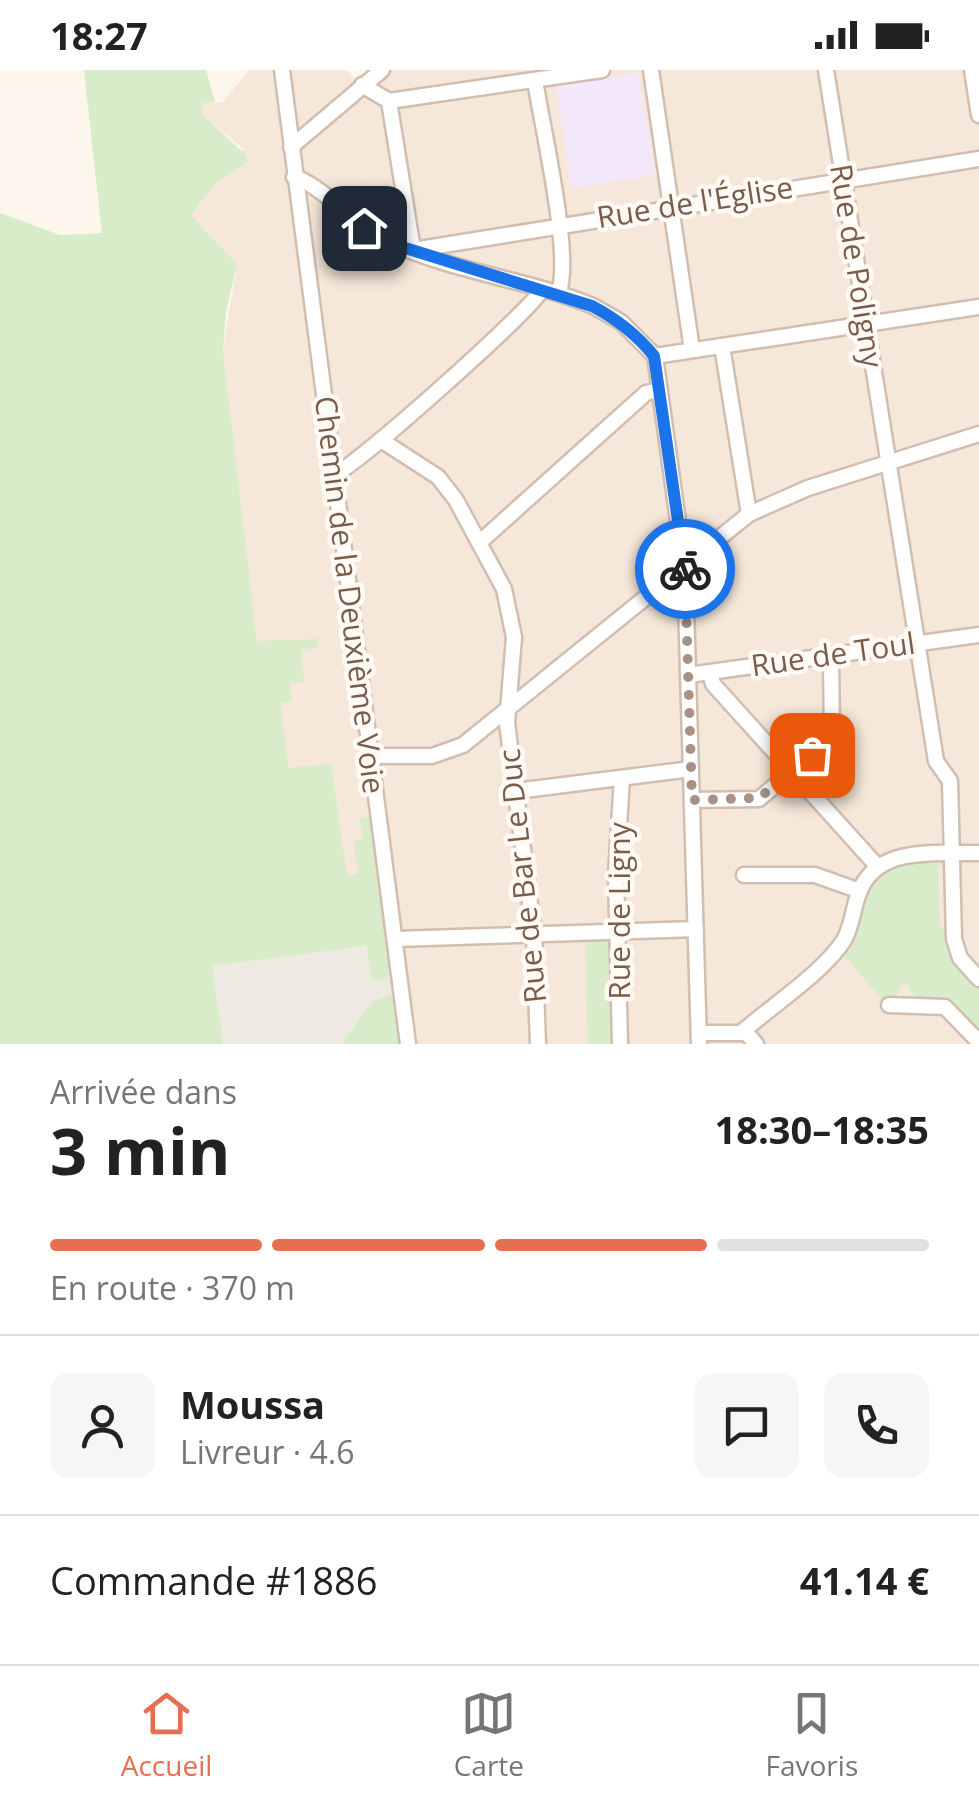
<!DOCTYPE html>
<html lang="fr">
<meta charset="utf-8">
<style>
body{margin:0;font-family:"Open Sans",sans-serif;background:#f6f6f6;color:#222;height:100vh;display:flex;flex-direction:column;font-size:38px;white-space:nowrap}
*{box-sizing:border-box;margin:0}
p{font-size:32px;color:#767676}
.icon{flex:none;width:55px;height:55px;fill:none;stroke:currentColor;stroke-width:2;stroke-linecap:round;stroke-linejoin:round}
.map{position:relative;height:974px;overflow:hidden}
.side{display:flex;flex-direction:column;background:#fff;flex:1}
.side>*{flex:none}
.pin{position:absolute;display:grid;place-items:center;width:85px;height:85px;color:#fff;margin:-42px;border-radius:20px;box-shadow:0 5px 15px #0006}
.courier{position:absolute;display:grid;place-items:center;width:100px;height:100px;margin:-50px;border:8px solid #1a73e8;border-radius:50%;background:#fff;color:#222;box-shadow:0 2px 12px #0007}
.summary em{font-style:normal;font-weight:700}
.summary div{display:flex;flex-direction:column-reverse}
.summary{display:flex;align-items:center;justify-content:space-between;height:170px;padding:0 50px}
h1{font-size:65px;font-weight:700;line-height:75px}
.bar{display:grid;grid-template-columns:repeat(4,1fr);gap:15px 10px;align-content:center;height:120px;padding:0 50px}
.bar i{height:12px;border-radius:8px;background:#e0e0e0}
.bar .on{background:#e76f51}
.bar p{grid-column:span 4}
.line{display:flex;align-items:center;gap:25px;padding:0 50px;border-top:2px solid #e0e0e0}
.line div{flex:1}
.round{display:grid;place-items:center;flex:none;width:105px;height:105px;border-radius:20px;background:#f6f6f6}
.status{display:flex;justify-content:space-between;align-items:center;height:70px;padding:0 50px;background:#fff;direction:ltr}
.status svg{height:28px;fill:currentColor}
.tabs{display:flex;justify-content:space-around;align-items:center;height:140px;border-top:2px solid #e0e0e0;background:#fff;font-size:28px;color:#767676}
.tabs a{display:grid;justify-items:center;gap:5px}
.tabs .on{color:#e76f51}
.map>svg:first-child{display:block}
.residential{fill:#f5e8da}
.industrial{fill:#efe9e4}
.education{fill:#f3e8fa}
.green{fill:#d8ecc9}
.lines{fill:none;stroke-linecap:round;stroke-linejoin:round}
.minor-casing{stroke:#d1beb0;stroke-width:19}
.minor{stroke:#fff;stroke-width:14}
.done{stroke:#a89285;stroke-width:10;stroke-dasharray:0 18}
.route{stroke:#1a73e8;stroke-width:12}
.labels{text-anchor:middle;stroke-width:9;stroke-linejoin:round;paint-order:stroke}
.street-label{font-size:30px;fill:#7a5c4d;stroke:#fffaf3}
</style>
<div class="status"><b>18:27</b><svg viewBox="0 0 49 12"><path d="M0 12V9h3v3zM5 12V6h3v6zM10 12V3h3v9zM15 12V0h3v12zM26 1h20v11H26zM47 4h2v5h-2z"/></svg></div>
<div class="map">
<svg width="979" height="974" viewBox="0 0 979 974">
<rect width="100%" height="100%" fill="#fdf6ec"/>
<path class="residential" d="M249 0H346L356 11 371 0H979V974H400L377 803 347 805 331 695 289 698 270 572H257L223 280 237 194 191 145 244 79 203 46 202 34 223 32Z"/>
<path class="industrial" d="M367 876 393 903 396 922 353 955 345 974H223L211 896Z"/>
<path class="education" d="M638 3 656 105 571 118 556 15Z"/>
<g class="green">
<path d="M84 0H206L215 32 202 34 203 45 247 86V92L217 112 191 145 237 194 226 242 223 280 257 571 318 569V577L301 580 304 612 290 614 292 632 280 633 289 698 331 694 347 805 358 804 354 771 363 769 359 749 371 747 393 903 382 911 371 909 367 876 212 896 223 974H0V143L60 165 102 163Z"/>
<path d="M943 788 946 795 938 796 940 857H948L956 891 979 916V967L955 936 917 931 907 914 902 915 896 927 884 932 843 884C852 875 852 868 854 856 865 795 889 792 943 788Z"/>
<path d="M611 871 614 974H588L585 872Z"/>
<path d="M396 922 400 974H345V968L373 931Z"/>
</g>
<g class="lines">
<defs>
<g id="minor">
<path d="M282 0 408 974"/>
<path d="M651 0 692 280"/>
<path d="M826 0 936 691 950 711 954 869 960 888 979 909"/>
<path d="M972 0 979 45"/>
<path d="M535 10C542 57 572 183 559 222"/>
<path d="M362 15 389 31"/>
<path d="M389 31 413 180 979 89"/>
<path d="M389 31 602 0"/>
<path d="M291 77 382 0"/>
<path d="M294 107C317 112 360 158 388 171 452 202 527 209 593 236L621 252 655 286 685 501 699 974"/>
<path d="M722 276 749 444"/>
<path d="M655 286 979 237"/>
<path d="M381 370 438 407 456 430 504 519 514 567 507 653 534 865 538 974"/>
<path d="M333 405C350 402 536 236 542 219"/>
<path d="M480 472 646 323 659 320"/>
<path d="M710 603 713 614 878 797"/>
<path d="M688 605 979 565"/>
<path d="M370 686H432L463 675 749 444 808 418 979 364"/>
<path d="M516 721 691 699"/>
<path d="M692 730 759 729 832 668 831 586"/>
<path d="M744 805H815L860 821"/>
<path d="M396 869 696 859"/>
<path d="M889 935 945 937 979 972"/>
<path d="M744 960 756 974"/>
<path d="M699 963H741C770 937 824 902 844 870 853 855 853 834 861 818 881 775 939 784 979 783"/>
<path d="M620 974 616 805 622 708"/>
</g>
</defs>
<use href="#minor" class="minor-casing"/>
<use href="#minor" class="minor"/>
</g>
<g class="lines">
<path class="done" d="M685 499 692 730 759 728 812 685"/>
<path class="route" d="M364 158 402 177 592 236C617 249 637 265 654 286L685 499"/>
</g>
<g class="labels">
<g class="street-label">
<text transform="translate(695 133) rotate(-9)" y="10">Rue de l'Église</text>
<text transform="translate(856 196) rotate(81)" y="10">Rue de Poligny</text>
<text transform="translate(349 525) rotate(83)" y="10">Chemin de la Deuxième Voie</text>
<text transform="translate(833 585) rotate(-8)" y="10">Rue de Toul</text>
<text transform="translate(523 806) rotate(-96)" y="10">Rue de Bar Le Duc</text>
<text transform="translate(620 841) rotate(-90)" y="10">Rue de Ligny</text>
</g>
</g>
</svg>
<div class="pin" style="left:812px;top:685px;background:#ea580c"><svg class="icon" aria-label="bag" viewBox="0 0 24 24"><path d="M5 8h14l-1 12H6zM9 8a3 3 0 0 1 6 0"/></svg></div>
<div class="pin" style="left:364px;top:158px;background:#1f2937"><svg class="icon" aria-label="home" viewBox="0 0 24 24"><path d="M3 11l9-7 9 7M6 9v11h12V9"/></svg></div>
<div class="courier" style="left:685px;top:499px"><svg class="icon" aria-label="bike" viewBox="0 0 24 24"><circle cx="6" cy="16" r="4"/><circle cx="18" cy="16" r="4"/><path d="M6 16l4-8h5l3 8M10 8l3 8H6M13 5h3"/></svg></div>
</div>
<section class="side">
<div class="summary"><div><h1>3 min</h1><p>Arrivée dans</p></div><em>18:30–18:35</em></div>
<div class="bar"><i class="on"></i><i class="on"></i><i class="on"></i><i></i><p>En route · 370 m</p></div>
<div class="line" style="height:180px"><a class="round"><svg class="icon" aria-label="person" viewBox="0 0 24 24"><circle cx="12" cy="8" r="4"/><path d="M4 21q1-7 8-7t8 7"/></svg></a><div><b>Moussa</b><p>Livreur · 4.6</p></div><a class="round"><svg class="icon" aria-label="chat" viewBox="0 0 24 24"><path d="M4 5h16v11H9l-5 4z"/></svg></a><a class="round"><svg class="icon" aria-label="phone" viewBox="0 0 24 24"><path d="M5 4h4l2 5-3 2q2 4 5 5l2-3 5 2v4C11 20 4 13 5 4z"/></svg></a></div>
<div class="line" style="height:130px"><div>Commande #1886</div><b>41.14 €</b></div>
</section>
<nav class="tabs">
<a class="on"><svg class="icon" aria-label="home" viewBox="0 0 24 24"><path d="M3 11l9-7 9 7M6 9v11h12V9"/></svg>Accueil</a>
<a><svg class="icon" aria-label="map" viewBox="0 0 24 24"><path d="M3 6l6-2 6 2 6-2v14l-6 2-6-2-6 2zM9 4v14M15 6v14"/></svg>Carte</a>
<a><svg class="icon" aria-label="saved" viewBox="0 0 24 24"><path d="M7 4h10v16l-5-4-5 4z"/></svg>Favoris</a>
</nav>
